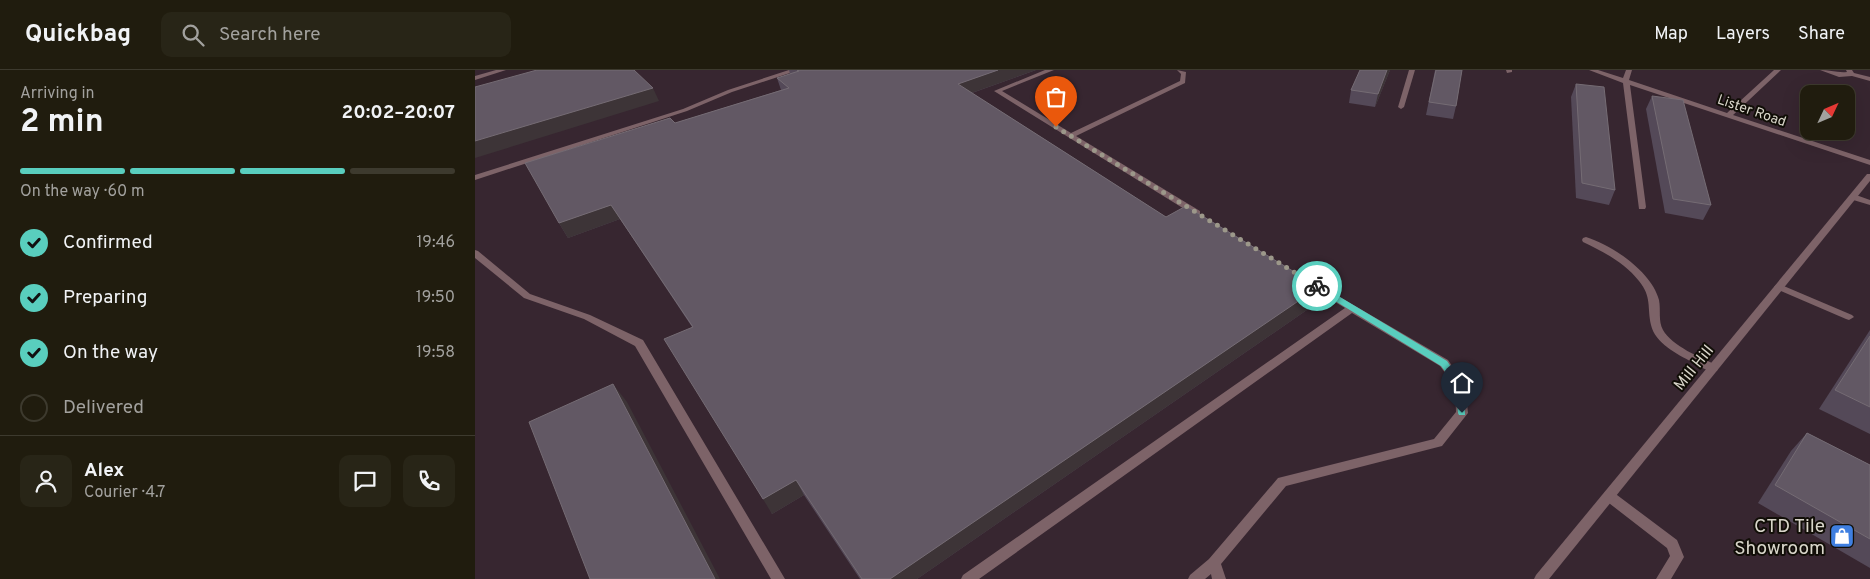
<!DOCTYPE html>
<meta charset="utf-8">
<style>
body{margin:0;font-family:Overpass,sans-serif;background:#282517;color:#f1f3f6;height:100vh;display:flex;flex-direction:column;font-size:19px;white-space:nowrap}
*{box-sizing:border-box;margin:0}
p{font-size:16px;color:#a2a19e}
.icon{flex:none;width:28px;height:28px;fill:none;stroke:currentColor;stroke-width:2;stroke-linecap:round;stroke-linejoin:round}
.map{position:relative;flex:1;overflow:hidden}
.details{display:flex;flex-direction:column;background:#201c0e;width:475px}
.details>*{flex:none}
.needle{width:32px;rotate:46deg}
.buttons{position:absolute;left:1325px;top:15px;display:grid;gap:10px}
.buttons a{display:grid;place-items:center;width:55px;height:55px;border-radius:10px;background:#201c0e;box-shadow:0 5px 20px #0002,0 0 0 1px #3d3a2e;font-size:25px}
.pin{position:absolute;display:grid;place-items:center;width:42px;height:42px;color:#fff;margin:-51px -21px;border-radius:50% 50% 50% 0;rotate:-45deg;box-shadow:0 0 5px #0007}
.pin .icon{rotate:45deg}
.courier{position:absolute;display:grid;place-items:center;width:50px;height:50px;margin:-25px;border:4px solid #59cebe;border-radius:50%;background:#fff;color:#222;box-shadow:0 1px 6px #0007}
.headline em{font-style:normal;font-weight:700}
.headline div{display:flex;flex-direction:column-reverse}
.headline{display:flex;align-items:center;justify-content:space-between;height:85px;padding:0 20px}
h1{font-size:32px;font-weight:700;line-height:38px}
.bar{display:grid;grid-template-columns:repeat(4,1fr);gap:8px 5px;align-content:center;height:60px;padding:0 20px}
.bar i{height:6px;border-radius:4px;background:#3d3a2e}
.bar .selected{background:#59cebe}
.bar p{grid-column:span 4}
.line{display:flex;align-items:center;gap:12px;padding:0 20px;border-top:1px solid #3d3a2e}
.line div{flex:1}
.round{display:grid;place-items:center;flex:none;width:52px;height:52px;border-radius:10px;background:#282517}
ol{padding:0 20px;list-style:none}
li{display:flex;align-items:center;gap:15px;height:55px}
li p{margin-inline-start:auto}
li .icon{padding:5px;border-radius:50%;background:#59cebe;color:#111;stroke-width:4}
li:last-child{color:#a2a19e}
li i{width:28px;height:28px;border:2px solid #3d3a2e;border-radius:50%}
header{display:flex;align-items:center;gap:30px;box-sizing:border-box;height:70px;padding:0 25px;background:#201c0e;border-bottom:1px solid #3d3a2e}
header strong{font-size:24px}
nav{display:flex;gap:28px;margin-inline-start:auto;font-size:18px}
.search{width:350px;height:45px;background:#282517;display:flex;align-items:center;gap:12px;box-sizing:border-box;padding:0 18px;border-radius:10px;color:#a2a19e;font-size:19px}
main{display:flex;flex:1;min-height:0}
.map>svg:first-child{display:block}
.industrial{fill:#372630;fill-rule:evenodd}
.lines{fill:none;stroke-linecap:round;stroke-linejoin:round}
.service{fill:#7d6368;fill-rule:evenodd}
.minor{fill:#7d6368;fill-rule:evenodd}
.wall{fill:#544958}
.shaded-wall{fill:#3d3437}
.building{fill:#625864;stroke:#756c74}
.route{fill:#59cebe}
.done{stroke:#9c988a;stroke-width:5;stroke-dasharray:0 9}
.labels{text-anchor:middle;stroke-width:4;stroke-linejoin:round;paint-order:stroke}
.far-street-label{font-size:14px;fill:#d9d6ca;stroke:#110e07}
.street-label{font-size:16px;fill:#d9d6ca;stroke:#110e07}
.near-poi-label{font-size:19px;fill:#d9d6ca;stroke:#110e07;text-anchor:end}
</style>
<header>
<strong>Quickbag</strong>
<div class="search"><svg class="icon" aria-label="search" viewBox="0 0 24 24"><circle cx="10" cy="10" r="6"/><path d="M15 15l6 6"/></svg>Search here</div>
<nav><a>Map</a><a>Layers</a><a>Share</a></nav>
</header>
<main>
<section class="details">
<div class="headline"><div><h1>2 min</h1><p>Arriving in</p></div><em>20:02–20:07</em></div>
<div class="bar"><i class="selected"></i><i class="selected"></i><i class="selected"></i><i></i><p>On the way · 60 m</p></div>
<ol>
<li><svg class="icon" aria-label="check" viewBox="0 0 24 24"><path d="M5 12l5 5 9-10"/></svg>Confirmed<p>19:46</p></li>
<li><svg class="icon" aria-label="check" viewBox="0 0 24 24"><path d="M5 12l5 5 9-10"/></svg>Preparing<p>19:50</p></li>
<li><svg class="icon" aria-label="check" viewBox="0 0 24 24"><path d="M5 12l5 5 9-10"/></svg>On the way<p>19:58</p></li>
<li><i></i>Delivered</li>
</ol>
<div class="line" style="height:90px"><a class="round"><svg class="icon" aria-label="person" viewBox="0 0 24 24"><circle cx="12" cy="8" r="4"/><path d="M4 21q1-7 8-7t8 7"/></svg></a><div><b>Alex</b><p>Courier · 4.7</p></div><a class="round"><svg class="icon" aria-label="chat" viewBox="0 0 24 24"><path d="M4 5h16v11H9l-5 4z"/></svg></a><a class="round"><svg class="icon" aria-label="phone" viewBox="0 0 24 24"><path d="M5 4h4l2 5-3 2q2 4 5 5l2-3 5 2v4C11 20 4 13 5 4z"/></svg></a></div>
</section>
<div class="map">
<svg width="1395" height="509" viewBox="0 0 1395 509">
<rect width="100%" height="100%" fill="#2a2512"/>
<path class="industrial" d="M0 0H1395V509H0ZM1334 24H1371V61H1334Z"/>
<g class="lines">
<g class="service">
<path d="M314 0H324L257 22 212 41 0 110V105L208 39 253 20Z"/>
<path d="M570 0H579L527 21 596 63 705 11 706 4 702 0 711 2 710 13 601 66 725 141V145H719L519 21Z"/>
<path d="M934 0H940L929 37 926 39 923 37Z"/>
<path d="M1031 0H1037V2L1032 3Z"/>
<path d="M1114 0H1123L1148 8 1151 0H1157L1154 10 1252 43 1299 0H1306L1258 45 1395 90V95L1155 15 1171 137 1170 139H1164L1148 13Z"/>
<path d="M1345 0C1354 0 1363 3 1372 2L1371 0H1377L1379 3 1395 7V11L1377 6 1364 7Z"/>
<path d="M1375 125H1381L1395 130V135L1375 129Z"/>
<path d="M1111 167C1137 175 1177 202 1184 230 1186 240 1183 251 1188 260 1197 276 1226 288 1242 295L1243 298 1242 301C1234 303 1224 296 1217 292 1202 284 1180 273 1176 255 1172 237 1177 227 1164 211 1150 193 1129 182 1108 172L1107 170 1108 168Z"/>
<path d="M0 180 3 181 55 224 115 245 168 270 310 509H296L160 276 109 249 49 228 0 188Z"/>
<path d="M832 208 973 290 990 315 993 343 967 376 811 416 746 494 751 509H737L736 504 730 509H713L715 505 734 489 803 408 959 369 981 342 980 316 965 296 877 243 504 509H486L488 505 870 238 829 213 827 211 829 209Z"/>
<path d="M1304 214 1377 245 1379 247 1374 250 1371 249 1301 219 1299 217 1301 215Z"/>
<path d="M1134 421 1138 422 1202 470 1209 487 1196 509H1181L1195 486 1192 478 1130 430 1128 426 1130 422Z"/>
</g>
<g class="minor">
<path d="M21 0H31L0 10V6Z"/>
<path d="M1392 104H1395V111L1074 509H1059L1061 505Z"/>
</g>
</g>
<g class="wall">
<path d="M314 0H561L497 23 691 147 844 217 842 233 442 509H385L329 425 297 444 217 257 145 149 93 168 84 153 200 53 306 20 302 8 315 4Z"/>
<path d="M915 0 900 37 874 33 876 20Z"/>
<path d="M960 0H987L981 36 978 49 951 45Z"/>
<path d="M1101 14 1140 120 1134 135 1101 128 1096 27Z"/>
<path d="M1177 26 1236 135 1228 150 1190 143 1171 39Z"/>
<path d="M1395 260V364L1344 339Z"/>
<path d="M1332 363 1395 395V498L1283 433 1316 381Z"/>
</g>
<g class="shaded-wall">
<path d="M523 0H561L485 27 483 14Z"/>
<path d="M912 0H915L900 37 903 24Z"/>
<path d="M178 18 184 31 0 88V71Z"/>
<path d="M136 135 145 149 93 168 84 153Z"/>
<path d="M844 217 842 233 442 509H415Z"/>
<path d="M138 314 152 332 245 509H240Z"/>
<path d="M321 410 329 425 297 444 288 429Z"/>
</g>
<g class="building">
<path d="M62 0H159L178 18 0 71V17Z"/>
<path d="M322 0H523L483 14 691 147 711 136 844 217 415 509H387L321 410 288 429 189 269 218 257 136 135 84 153 50 93 195 48 200 53 314 18 302 8 324 1Z"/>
<path d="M885 0H912L903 24 876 20Z"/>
<path d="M961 0H987L981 36 954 32Z"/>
<path d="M1101 14 1129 17 1140 120 1107 113Z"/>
<path d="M1177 26 1208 30 1236 135 1198 129Z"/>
<path d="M1395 266V337L1360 320Z"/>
<path d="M138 314 240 509H115L54 352Z"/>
<path d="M1332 363 1395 395V469L1300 415Z"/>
</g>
<path class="route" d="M839 215H845L972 291 989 315 990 345H984L983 343 980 315 966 296 839 218Z"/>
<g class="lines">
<path class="done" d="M581 57 842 216"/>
</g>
<defs>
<symbol id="shop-square" viewBox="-11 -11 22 22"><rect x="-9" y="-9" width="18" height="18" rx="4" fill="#3f7fe0" stroke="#110e07"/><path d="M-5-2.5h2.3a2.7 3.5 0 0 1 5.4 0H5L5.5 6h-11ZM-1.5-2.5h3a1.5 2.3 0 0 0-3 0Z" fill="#fff"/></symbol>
</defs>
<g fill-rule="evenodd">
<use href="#shop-square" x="1353" y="452" width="28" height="28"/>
</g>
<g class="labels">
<g class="far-street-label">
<text transform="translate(1277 40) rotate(19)" y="5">Lister Road</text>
</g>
<g class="street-label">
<text transform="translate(1218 297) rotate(-51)" y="6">Mill Hill</text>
</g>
<g class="near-poi-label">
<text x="1350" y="462">CTD Tile<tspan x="1350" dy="22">Showroom</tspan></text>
</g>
</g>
</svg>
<div class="buttons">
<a><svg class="needle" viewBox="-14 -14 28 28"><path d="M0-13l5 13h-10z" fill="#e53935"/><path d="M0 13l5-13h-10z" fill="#a2a19e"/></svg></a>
</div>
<div class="pin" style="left:581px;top:57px;background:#ea580c"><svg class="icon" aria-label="bag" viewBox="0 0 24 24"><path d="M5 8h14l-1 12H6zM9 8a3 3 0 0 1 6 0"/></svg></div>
<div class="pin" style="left:987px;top:343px;background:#1f2937"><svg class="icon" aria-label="home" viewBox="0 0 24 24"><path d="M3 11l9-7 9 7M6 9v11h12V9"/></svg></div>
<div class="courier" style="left:842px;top:216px"><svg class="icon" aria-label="bike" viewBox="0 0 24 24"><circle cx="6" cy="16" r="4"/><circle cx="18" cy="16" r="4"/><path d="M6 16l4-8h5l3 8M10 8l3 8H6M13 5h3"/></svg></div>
</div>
</main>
